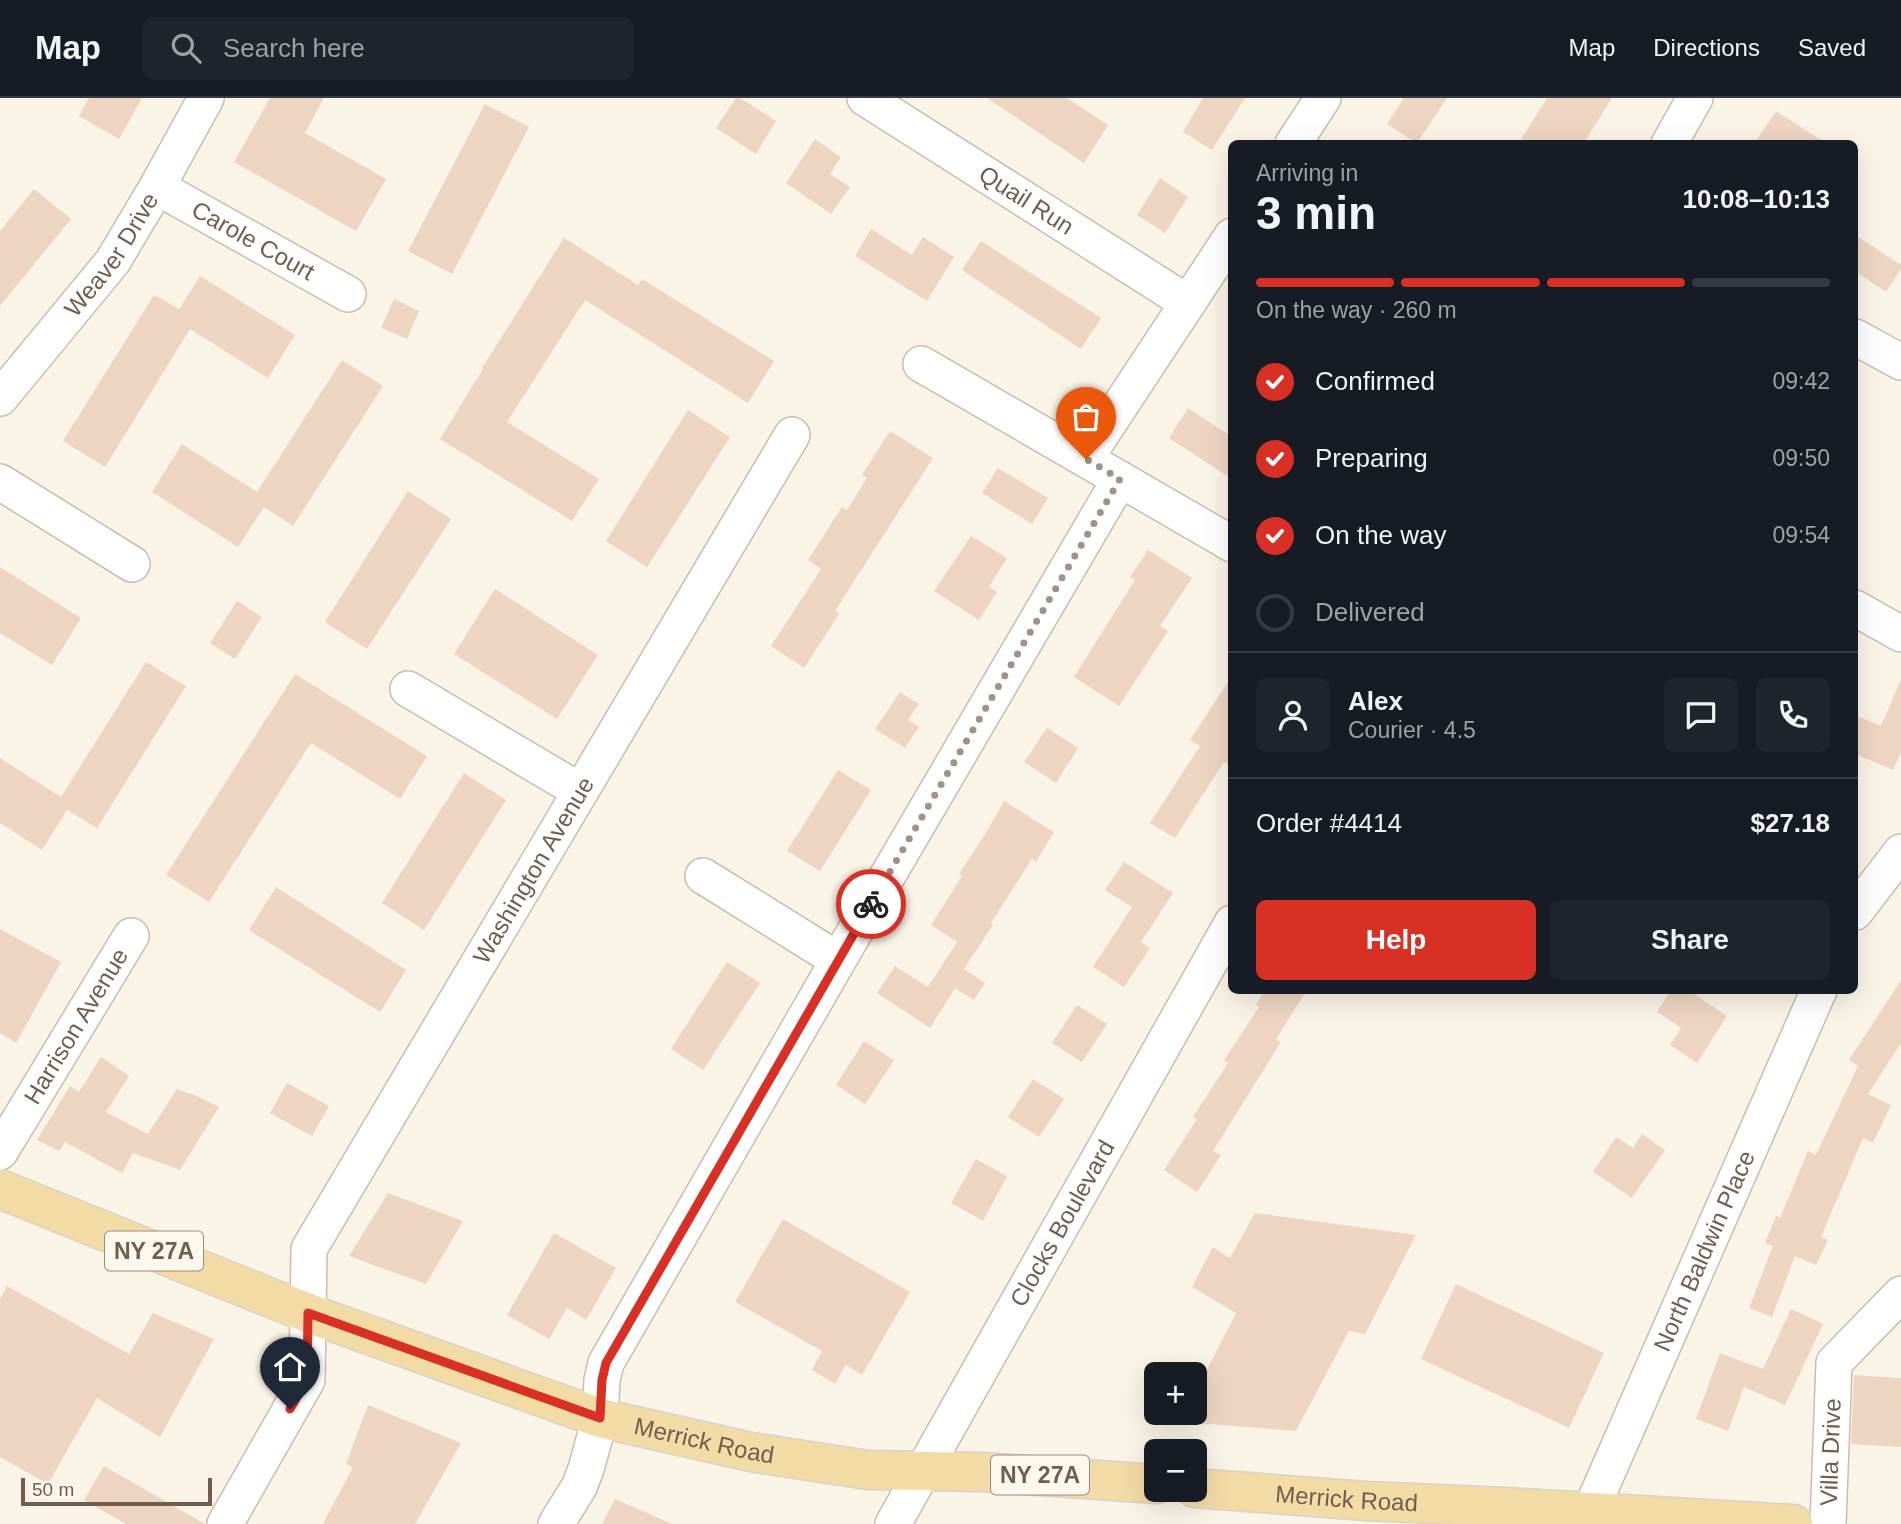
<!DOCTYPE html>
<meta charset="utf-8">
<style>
body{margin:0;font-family:Helvetica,sans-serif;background:#20242c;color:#f1f3f6;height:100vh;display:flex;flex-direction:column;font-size:26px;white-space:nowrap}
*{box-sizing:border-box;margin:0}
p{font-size:23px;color:#9ea1a6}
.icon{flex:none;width:38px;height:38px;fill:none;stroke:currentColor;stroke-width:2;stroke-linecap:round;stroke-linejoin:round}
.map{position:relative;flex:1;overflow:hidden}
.details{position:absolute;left:1228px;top:42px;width:630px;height:854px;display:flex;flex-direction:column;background:#171b24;border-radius:10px;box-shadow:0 7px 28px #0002}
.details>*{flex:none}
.fabs{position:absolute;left:1144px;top:1264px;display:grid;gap:14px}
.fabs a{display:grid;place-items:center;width:63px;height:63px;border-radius:10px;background:#171b24;box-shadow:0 7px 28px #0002;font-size:35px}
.scale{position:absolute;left:21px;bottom:18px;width:191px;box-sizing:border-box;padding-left:7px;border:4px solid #725d4e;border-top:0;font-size:19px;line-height:24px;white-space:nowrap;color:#725d4e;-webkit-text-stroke:5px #fdf8ed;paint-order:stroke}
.pin{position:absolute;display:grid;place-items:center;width:60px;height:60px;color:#fff;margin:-72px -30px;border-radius:50% 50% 50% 0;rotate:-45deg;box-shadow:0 0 7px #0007}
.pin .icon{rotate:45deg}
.courier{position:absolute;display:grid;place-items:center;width:70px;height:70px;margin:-35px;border:5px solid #d93025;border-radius:50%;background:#fff;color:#222;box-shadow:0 2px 9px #0007}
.summary em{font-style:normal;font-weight:700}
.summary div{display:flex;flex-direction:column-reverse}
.summary{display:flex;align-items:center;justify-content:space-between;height:119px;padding:0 28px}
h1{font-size:46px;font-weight:700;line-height:52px}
.bar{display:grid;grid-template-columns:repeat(4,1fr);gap:10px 7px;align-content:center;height:84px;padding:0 28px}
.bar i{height:9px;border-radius:5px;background:#363941}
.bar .on{background:#d93025}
.bar p{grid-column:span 4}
.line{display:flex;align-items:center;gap:18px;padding:0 28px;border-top:2px solid #363941}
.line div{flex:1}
.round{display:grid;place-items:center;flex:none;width:74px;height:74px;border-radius:10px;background:#20242c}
ol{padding:0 28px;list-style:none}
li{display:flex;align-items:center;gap:21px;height:77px}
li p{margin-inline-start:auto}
li .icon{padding:7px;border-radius:50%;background:#d93025;color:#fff;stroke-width:4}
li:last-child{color:#9ea1a6}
li i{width:38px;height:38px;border:4px solid #363941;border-radius:50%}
.action{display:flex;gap:14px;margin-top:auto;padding:14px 28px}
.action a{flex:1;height:80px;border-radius:10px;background:#d93025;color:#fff;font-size:28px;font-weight:700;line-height:80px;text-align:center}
.action a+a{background:#20242c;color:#f1f3f6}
header{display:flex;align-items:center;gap:42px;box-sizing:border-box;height:98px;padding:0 35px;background:#171b24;border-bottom:2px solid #363941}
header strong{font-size:33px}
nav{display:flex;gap:38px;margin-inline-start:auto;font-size:24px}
.search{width:490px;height:63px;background:#20242c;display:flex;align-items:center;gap:18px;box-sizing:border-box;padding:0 24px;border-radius:10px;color:#9ea1a6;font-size:26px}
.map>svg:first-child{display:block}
.building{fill:#edd5c1}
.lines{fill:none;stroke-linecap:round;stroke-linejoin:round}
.minor-casing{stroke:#cbbcae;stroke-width:38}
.major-casing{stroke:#d8d2cd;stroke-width:41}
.minor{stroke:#fff;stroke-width:35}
.major{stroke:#f3dba6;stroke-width:38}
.done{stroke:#a29284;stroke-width:7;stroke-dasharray:0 12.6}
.route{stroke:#d93025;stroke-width:9}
.labels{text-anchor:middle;stroke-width:5;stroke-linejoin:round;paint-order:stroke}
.shield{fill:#fdf8ed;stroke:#9c8c7e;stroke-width:2}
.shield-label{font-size:23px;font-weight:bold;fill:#725d4e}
.street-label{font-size:24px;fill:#725d4e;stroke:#fdf8ed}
</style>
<header>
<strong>Map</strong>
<div class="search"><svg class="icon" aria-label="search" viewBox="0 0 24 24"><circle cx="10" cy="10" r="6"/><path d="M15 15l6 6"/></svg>Search here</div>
<nav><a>Map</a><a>Directions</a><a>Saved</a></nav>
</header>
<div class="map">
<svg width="1901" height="1426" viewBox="0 0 1901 1426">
<rect width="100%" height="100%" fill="#faf4e7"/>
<g class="building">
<path d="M89 0H142L119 41 79 18Z"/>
<path d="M270 0H324L305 35 386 81 356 133 234 64Z"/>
<path d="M736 0H740L776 23 756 56 716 30Z"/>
<path d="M987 0H1067L1108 27 1084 65Z"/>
<path d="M1203 0H1245L1212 52 1183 34Z"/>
<path d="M1404 0H1447L1417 45 1387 26Z"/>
<path d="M1547 0H1612L1583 46H1518Z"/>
<path d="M485 6 529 29 452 176 408 153Z"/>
<path d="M1776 13 1827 46H1754Z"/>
<path d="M815 41 841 59 830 76 850 89 831 116 786 85Z"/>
<path d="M1160 80 1188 99 1165 135 1137 117Z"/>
<path d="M34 91 71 121 0 208V133Z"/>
<path d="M871 131 912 157 923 139 954 159 927 203 855 158Z"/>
<path d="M1855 137 1901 167V171L1886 194 1855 173Z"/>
<path d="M564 140 638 187 642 181 774 263 748 305 585 202 507 324 599 381 572 423 440 341 483 271 482 270Z"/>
<path d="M981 143 1101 220 1081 251 962 172Z"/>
<path d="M200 178 295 237 268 280 190 231 105 369 63 343 154 197 179 211Z"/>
<path d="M394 201 419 213 407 241 381 230Z"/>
<path d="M342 262 383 288 293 428 264 409 238 449 152 394 182 346 257 394Z"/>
<path d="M1188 310 1232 339V381L1169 340Z"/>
<path d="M688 312 730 339 647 469 606 443Z"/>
<path d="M890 333 933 360 835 513 839 516 804 570 771 548 821 471 808 462 842 409 847 412 867 380 862 377Z"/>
<path d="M998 370 1048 400 1032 426 982 395Z"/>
<path d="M408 393 451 421 367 551 325 524Z"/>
<path d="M971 438 1007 460 989 489 997 494 979 522 934 493Z"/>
<path d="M1148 452 1192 480 1160 528 1168 533 1119 608 1074 579 1135 482 1130 479Z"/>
<path d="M0 469 81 520 52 567 0 535Z"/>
<path d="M495 491 598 557 557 621 454 556Z"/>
<path d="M237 503 262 519 235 561 210 545Z"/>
<path d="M146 564 186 588 97 730 67 712 42 752 0 725V660L61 699Z"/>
<path d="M295 576 427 658 400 701 311 645 209 804 166 777Z"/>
<path d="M1232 578V669L1224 664 1175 740 1150 725 1200 648 1190 642Z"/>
<path d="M1901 581V654L1893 672 1855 656V617L1881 628Z"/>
<path d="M900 594 919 606 908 622 919 629 905 650 875 631Z"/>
<path d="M1047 630 1078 650 1056 685 1024 664Z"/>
<path d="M838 672 871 692 820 773 787 753Z"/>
<path d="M464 675 506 702 424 832 382 805Z"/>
<path d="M1004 703 1054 734 1036 764 1032 761 991 825 993 827 964 871 985 885 974 902 955 890 930 930 877 895 895 868 928 889 957 844 931 827 962 778 959 776 987 733Z"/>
<path d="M1124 764 1173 795 1141 844 1150 850 1124 889 1093 869 1132 809 1105 792Z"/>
<path d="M276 789 406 872 380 914 249 832Z"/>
<path d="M0 831 61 864 16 945 0 935Z"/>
<path d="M727 864 760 885 703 972 671 951Z"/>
<path d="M1901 882V945L1868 996 1891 1007 1873 1045 1863 1040 1821 1139 1828 1142 1816 1167 1795 1158 1772 1219 1749 1210 1773 1148 1765 1145 1776 1118 1780 1120 1808 1053 1816 1057 1858 968 1849 962Z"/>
<path d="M1265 892H1307L1276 941 1281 944 1213 1053 1221 1057 1197 1094 1164 1072 1197 1021 1193 1019 1228 965 1224 962 1259 909 1256 907Z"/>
<path d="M1671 892H1688L1727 918 1697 965 1670 947 1681 930 1657 914Z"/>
<path d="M1077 907 1107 926 1082 964 1052 945Z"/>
<path d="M864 943 894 962 865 1006 836 987Z"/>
<path d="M101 959 129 978 106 1014 148 1036 177 991 199 999 219 1009 180 1072 133 1055 122 1075 65 1044 59 1053 37 1042 70 988 79 994Z"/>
<path d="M1033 981 1064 1001 1039 1039 1008 1019Z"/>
<path d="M287 985 329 1008 312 1038 270 1015Z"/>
<path d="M1642 1036 1665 1052 1632 1100 1593 1074 1616 1039 1633 1050Z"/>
<path d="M976 1061 1007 1078 983 1123 951 1105Z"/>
<path d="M388 1095 463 1123 426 1186 349 1158Z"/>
<path d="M1255 1115 1416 1137 1365 1236 1349 1233 1296 1333 1195 1325V1295L1236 1215 1192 1189 1213 1149 1230 1160Z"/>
<path d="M783 1121 910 1194 862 1277 846 1267 835 1286 812 1272 822 1253 735 1204Z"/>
<path d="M554 1135 616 1170 586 1222 567 1210 549 1241 507 1217Z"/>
<path d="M1456 1186 1604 1255 1569 1330 1421 1261Z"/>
<path d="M7 1188 129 1256 153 1215 214 1241 160 1339 97 1300 48 1386 0 1359V1201Z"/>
<path d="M1791 1211 1823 1226 1785 1307 1744 1289 1728 1333 1696 1321 1720 1255 1763 1271Z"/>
<path d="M1854 1277 1901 1280V1349L1851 1346Z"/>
<path d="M368 1307 461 1345 415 1426H323L353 1369 346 1366Z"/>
<path d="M104 1368 205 1426H126L84 1402Z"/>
<path d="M615 1401 672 1426H602Z"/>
</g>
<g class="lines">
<defs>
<g id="minor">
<path id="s1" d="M865 0 1188 205"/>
<path d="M1293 46 1323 0"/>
<path d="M1669 46 1695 0"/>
<path id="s2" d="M157 89 348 196"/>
<path d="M1855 239 1901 264"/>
<path d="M921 266 1232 446"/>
<path id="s3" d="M0 300 113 163 157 89 206 0"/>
<path d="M1085 361 1232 138"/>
<path d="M0 384 132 466"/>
<path d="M1855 510 1901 536"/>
<path d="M408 591 580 693"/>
<path d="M703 778 838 862"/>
<path d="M1855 814 1901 754"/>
<path id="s4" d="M0 1054 131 838"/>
<path id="s5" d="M1590 1414 1819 892"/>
<path id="s6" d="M225 1426 307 1282 309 1151 792 337"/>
<path d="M556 1426 579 1389 586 1371 600 1320 602 1282 606 1265 854 835 1120 381"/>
<path id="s7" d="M893 1426 1232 825"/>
<path id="s8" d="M1828 1426 1834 1265 1901 1196"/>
</g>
<g id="major">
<path id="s9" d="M0 1091 308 1215 600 1320 751 1354 868 1372 982 1374 1157 1386"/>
<path id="s10" d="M1195 1390 1366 1403 1505 1409 1793 1426"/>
</g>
</defs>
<use href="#minor" class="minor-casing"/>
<use href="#major" class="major-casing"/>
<use href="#minor" class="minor"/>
<use href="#major" class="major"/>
</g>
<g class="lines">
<path class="done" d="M871 806 1120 381 1086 361"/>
<path class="route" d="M290 1311 307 1282 308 1215 600 1320 602 1282 606 1265 871 806"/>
</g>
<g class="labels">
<g class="shield">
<rect x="105" y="1133.5" width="98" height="39" rx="5"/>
<rect x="991" y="1357.5" width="98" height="39" rx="5"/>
</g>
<g class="shield-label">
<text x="154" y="1161">NY 27A</text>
<text x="1040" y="1385">NY 27A</text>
</g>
<g class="street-label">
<text dy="8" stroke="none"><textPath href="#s1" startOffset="191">Quail Run</textPath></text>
<text dy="8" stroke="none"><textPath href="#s2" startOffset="110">Carole Court</textPath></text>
<text dy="8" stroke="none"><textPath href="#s3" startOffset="182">Weaver Drive</textPath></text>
<text dy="8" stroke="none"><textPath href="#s6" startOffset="737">Washington Avenue</textPath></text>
<text dy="8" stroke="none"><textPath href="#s4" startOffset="147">Harrison Avenue</textPath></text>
<text dy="8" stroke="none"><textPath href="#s7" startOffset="345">Clocks Boulevard</textPath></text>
<text dy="8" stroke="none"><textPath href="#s5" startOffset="285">North Baldwin Place</textPath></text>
<text dy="8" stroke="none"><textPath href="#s9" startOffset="749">Merrick Road</textPath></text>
<text dy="8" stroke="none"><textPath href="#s8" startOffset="72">Villa Drive</textPath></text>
<text dy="8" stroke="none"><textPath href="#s10" startOffset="152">Merrick Road</textPath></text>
</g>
</g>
</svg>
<div class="fabs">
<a>+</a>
<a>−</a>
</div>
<div class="scale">50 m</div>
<div class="pin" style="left:1086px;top:361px;background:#ea580c"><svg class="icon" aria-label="bag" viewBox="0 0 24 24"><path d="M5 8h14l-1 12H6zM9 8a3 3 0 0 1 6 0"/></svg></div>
<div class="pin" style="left:290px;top:1311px;background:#1f2937"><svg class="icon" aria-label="home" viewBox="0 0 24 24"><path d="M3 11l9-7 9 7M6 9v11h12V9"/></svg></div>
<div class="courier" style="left:871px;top:806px"><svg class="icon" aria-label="bike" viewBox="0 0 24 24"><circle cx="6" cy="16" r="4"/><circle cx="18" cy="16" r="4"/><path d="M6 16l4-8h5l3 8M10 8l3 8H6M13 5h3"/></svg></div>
<section class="details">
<div class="summary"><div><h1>3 min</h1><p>Arriving in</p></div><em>10:08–10:13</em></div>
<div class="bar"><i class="on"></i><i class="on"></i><i class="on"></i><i></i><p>On the way · 260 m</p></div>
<ol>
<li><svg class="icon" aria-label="check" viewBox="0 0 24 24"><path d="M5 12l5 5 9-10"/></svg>Confirmed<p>09:42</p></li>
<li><svg class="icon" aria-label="check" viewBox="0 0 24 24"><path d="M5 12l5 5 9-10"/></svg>Preparing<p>09:50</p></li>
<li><svg class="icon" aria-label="check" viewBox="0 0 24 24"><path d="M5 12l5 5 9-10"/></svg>On the way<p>09:54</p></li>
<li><i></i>Delivered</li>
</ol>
<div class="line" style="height:126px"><a class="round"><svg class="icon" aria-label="person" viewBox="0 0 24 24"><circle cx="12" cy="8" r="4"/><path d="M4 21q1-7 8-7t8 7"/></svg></a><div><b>Alex</b><p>Courier · 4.5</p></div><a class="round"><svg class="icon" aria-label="chat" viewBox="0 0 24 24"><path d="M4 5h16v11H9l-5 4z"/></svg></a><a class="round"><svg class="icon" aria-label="phone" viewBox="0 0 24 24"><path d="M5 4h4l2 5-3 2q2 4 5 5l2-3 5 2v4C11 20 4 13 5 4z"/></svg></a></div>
<div class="line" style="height:91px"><div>Order #4414</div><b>$27.18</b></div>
<div class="action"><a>Help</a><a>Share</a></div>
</section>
</div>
